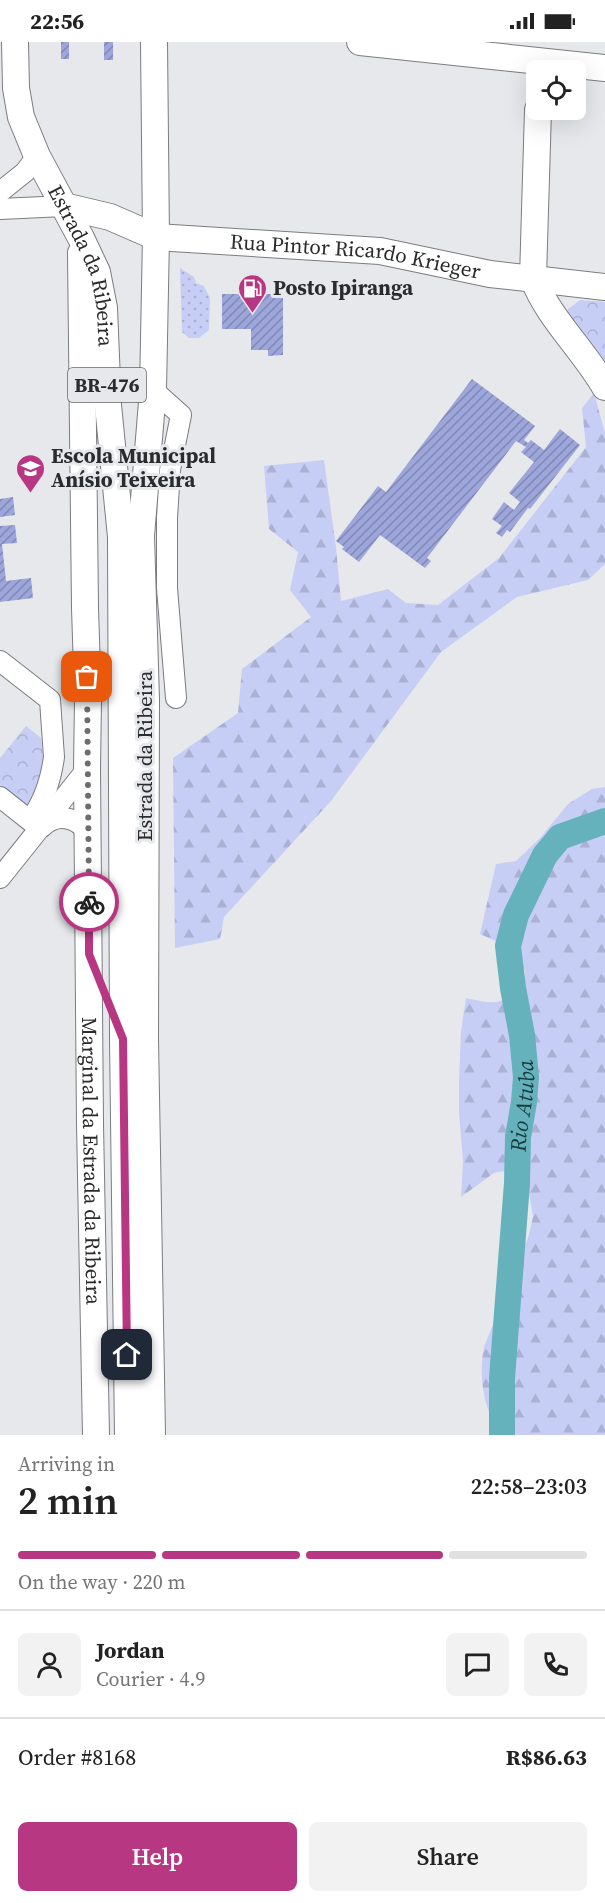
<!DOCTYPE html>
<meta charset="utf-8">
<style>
body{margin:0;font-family:"Source Serif 4",serif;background:#f2f2f2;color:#222;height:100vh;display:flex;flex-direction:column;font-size:22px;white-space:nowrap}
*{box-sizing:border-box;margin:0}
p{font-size:20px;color:#767676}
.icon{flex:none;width:33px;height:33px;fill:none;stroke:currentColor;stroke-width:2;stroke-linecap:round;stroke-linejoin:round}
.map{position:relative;height:1393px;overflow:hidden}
.sheet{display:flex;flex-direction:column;background:#fff;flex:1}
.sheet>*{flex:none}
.tools{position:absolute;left:526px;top:18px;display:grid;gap:12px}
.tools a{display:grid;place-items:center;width:60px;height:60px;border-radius:9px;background:#fff;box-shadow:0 6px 24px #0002;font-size:30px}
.pin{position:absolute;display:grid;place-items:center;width:51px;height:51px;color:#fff;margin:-26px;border-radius:12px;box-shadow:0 3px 9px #0006}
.courier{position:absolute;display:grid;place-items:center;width:60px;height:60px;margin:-30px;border:4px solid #b83782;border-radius:50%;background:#fff;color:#222;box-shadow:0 2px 8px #0007}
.overview em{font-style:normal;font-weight:600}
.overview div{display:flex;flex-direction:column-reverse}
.overview{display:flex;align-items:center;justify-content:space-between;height:102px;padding:0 18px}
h1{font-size:39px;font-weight:600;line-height:45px}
.bar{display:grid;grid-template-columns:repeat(4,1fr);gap:9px 6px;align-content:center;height:72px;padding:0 18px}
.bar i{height:8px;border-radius:4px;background:#e0e0e0}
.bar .active{background:#b83782}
.bar p{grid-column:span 4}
.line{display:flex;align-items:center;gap:15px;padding:0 18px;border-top:2px solid #e0e0e0}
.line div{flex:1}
.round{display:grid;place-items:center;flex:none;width:63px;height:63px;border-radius:9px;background:#f2f2f2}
.primary-button{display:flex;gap:12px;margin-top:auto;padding:12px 18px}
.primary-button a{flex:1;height:69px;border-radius:9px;background:#b83782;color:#fff;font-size:24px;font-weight:600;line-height:69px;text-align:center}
.primary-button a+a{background:#f2f2f2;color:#222}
.status{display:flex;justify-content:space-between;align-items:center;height:42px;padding:0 30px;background:#fff;direction:ltr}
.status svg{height:16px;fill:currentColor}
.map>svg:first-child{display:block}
.grass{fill:url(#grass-dots)}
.forest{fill:url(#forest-firs)}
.park{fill:url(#park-crowns)}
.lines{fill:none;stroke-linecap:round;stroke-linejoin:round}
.river{stroke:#66b2bc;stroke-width:26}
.building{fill:url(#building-hatch)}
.minor-casing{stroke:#7b7c80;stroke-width:22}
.major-casing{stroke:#7b7c80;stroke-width:28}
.minor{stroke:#fff;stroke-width:20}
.major{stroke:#fff;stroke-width:26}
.done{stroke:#6c6d6f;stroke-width:6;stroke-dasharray:0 10.8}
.route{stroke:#b83782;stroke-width:8}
.labels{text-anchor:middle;stroke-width:6;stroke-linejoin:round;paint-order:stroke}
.shield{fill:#e7e8eb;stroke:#636465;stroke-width:1.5}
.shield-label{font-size:20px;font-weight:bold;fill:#2a2b2c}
.street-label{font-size:21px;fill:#2a2b2c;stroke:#e7e8eb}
.poi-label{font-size:21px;font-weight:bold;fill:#2a2b2c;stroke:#e7e8eb;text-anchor:start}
.water-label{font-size:22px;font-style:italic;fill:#163b3f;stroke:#e7e8eb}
</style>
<div class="status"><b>22:56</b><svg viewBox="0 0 49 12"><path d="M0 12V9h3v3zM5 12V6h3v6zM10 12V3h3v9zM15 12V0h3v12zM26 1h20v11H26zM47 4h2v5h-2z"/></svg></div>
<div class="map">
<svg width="605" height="1393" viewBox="0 0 605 1393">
<defs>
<pattern id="grass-dots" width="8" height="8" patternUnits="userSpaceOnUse" patternTransform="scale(1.5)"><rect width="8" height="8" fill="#c7cef6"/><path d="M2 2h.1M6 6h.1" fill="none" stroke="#abb1d3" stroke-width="1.8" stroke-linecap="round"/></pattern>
<pattern id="forest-firs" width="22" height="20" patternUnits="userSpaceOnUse" patternTransform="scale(1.5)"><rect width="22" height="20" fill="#c7cef6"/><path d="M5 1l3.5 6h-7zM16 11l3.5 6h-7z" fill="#abb1d3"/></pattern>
<pattern id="park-crowns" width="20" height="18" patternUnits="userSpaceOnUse" patternTransform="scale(1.5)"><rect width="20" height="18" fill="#c7cef6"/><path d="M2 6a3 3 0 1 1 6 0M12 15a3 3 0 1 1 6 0" fill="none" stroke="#abb1d3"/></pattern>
<pattern id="building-hatch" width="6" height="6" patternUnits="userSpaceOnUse" patternTransform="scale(1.5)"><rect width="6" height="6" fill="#9da6db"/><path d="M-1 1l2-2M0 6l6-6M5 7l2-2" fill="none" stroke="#8087b2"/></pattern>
</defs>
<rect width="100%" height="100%" fill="#e7e8eb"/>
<path class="grass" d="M180 226 194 235 196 241 204 244 210 256 209 288 199 296H189L182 290Z"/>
<g class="forest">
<path d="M594 351 605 391V522L588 538 517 555 441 610 331 759 224 875 220 897 175 906 173 716 238 671 242 627 311 575 290 548 298 510 269 487 264 424 324 418 336 505 341 559 388 547 406 561 438 563 499 516 586 405 582 366Z"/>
<path d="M605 745V1393H499C484 1364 478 1337 484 1305L528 1196 533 1175 527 1139 514 1127 494 1131 461 1155 463 1119 459 1071V1039L461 989 466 956C499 963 500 964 524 940L525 929 511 906 480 892 496 822 516 819 540 796 568 762 592 747Z"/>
</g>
<g class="park">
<path d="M580 258 605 260V324L567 275 568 267Z"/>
<path d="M26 684 41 696 45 729 30 767 0 743V716Z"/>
</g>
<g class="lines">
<path class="river" id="s1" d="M502 1393V1336L517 1141 518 1095 524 1060 526 1035 522 993 513 946 508 904 516 873 545 813 560 795 605 779"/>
</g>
<g class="building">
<rect x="61" y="0" width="8" height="17"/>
<rect x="104" y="0" width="9" height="18"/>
<path d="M222 252H276L275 256H283V313L268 314V308H251V287H222Z"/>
<path d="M472 337 535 384 524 398 528 401 531 398 544 408 560 387 580 403 530 467 528 466 510 490 507 488 502 495 496 491 502 484 492 477 504 460 514 468 520 460 509 451 534 420 521 410 526 405 516 399 427 516 431 519 425 526 380 493 359 520 342 507 344 505 336 499 378 444 386 450Z"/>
<path d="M13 455 15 473 0 475V457Z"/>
<path d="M15 483 17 501 2 502 6 539 31 536 33 556 0 560V484Z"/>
</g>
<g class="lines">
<defs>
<g id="minor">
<path d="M0 150 25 130 37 114"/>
<path d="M0 167 64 164"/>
<path d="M153 348 181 373 170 428 167 476V546L176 656"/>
<path d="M0 619 50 658 54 715C51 737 43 761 30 778"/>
<path d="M0 755 38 785"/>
<path d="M42 785C57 770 77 775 88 791"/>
<path d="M0 836 87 727"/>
</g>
<g id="major">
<path id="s2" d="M15 0 16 46 21 75 37 114 81 196 97 230 104 266 108 363 121 495 123 997 128 1393"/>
<path d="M360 0 605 26"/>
<path d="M538 68 533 236C549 277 583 307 605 345"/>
<path id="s3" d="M64 164 110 175 156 195 380 209 490 232 605 245"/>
<path id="s4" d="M81 211 85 566 88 658 87 727 90 1082 96 1393"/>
<path d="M152 1393 145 997 146 658 141 494 153 348 156 195 154 0"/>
</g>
</defs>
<use href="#minor" class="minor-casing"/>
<use href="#major" class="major-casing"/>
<use href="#minor" class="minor"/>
<use href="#major" class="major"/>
</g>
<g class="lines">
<path class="done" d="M87 635 89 860"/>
<path class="route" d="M89 860V912L123 997 127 1313"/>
</g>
<defs>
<symbol id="fuel-pin" viewBox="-11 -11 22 30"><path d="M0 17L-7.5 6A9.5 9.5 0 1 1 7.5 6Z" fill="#b83782" stroke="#e7e8eb"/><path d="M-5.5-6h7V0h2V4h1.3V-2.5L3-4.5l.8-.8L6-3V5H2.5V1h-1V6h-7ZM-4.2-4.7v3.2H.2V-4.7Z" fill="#fff"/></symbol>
<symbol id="school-pin" viewBox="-11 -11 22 30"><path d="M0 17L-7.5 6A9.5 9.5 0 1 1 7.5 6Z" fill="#b83782" stroke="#e7e8eb"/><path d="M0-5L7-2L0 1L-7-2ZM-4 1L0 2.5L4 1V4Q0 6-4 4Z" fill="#fff"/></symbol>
</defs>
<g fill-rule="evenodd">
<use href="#fuel-pin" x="236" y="230" width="33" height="45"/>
<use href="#school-pin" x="14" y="410" width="33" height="45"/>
</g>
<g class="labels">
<rect class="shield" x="68" y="326" width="78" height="34" rx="4.5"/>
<g class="shield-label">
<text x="107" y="350">BR-476</text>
</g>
<g class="street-label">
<text dy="7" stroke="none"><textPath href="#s3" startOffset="298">Rua Pintor Ricardo Krieger</textPath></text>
<text dy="7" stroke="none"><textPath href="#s2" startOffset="238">Estrada da Ribeira</textPath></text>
<text transform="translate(145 714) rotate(-90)" y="7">Estrada da Ribeira</text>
<text dy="7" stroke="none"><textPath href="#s4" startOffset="908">Marginal da Estrada da Ribeira</textPath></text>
</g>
<g class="poi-label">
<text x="273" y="253">Posto Ipiranga</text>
<text x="51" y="421">Escola Municipal<tspan x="51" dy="24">Anísio Teixeira</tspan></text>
</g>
<g class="water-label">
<text dy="8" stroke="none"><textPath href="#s1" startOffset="330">Rio Atuba</textPath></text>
</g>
</g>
</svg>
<div class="tools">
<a><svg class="icon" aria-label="locate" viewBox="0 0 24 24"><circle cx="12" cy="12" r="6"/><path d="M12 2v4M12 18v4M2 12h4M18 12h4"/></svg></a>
</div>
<div class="pin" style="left:87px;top:635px;background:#ea580c"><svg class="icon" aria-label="bag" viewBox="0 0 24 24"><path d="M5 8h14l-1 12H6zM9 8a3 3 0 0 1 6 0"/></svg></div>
<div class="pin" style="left:127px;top:1313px;background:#1f2937"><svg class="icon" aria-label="home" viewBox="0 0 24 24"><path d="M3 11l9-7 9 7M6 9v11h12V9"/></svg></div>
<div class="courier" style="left:89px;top:860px"><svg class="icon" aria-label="bike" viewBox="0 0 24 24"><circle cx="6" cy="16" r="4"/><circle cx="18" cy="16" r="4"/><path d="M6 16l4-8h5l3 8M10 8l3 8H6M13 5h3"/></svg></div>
</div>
<section class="sheet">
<div class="overview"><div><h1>2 min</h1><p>Arriving in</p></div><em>22:58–23:03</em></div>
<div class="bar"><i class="active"></i><i class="active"></i><i class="active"></i><i></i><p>On the way · 220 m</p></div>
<div class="line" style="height:108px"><a class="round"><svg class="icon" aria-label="person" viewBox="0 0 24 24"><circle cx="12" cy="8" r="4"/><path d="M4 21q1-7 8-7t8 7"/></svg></a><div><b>Jordan</b><p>Courier · 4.9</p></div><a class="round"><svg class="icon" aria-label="chat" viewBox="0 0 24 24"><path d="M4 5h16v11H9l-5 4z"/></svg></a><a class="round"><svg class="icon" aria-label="phone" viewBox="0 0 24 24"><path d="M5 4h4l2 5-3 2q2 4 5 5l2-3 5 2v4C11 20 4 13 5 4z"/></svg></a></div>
<div class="line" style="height:78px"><div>Order #8168</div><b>R$86.63</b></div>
<div class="primary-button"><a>Help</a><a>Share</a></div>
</section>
